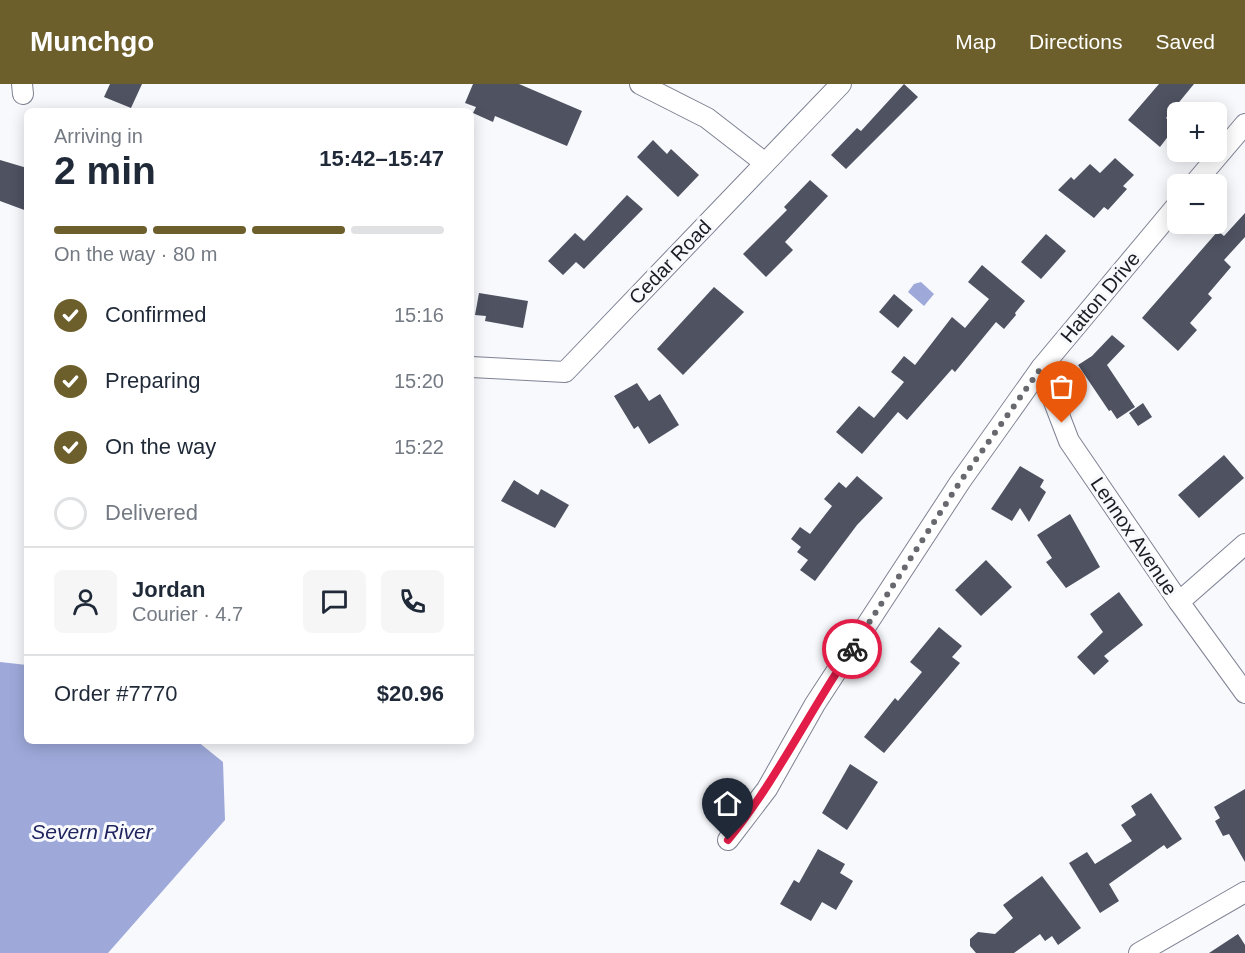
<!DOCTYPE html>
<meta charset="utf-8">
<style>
body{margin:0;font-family:Helvetica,sans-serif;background:#f6f6f7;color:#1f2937;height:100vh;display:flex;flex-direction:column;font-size:22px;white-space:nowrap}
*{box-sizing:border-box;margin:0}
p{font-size:20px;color:#747a83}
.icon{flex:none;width:33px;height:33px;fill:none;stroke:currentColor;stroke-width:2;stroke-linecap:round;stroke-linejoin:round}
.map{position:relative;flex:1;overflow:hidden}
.drawer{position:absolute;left:24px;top:24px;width:450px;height:636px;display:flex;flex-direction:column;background:#fff;border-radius:9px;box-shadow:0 3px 15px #0003}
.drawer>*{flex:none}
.buttons{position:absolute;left:1167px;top:18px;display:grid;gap:12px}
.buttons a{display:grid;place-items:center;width:60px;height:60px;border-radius:9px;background:#fff;box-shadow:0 3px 15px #0003;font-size:30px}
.pin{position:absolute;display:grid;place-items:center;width:51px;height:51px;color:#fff;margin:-62px -26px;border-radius:50% 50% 50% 0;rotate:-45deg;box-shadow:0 0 6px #0007}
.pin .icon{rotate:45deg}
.courier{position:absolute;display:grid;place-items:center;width:60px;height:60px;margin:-30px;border:4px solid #e11d48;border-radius:50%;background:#fff;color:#222;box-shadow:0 2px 8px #0007}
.summary em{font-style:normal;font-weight:600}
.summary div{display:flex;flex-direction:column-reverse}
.summary{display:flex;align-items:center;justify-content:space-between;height:102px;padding:0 30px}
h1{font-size:39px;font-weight:600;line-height:45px}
.bar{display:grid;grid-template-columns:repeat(4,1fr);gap:9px 6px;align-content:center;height:72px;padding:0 30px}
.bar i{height:8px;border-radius:4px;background:#e0e1e3}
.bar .selected{background:#6d5f2c}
.bar p{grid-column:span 4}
.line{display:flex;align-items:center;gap:15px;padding:0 30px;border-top:2px solid #e0e1e3}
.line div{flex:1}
.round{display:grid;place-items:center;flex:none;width:63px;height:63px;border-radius:9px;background:#f6f6f7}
ol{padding:0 30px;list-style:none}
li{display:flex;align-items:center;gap:18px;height:66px}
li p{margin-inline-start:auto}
li .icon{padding:6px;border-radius:50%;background:#6d5f2c;color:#fff;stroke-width:4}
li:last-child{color:#747a83}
li i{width:33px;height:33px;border:3px solid #e0e1e3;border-radius:50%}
header{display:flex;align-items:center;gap:36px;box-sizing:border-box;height:84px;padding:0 30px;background:#6d5f2c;color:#fff}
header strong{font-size:28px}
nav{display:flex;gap:33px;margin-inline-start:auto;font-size:21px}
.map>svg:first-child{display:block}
.water{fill:#9ea9da}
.building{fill:#4e5261}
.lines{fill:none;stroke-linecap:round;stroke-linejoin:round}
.minor-casing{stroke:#7e8293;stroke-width:22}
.minor{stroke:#fff;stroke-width:20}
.done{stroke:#68696f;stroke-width:6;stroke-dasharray:0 10.8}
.route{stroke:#e11d48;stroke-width:8}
.labels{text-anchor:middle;stroke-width:6;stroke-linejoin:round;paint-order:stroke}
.street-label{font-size:20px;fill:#1b1c23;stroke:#f8f9fd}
.water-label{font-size:21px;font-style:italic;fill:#1f245e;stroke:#f8f9fd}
</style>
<header>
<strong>Munchgo</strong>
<nav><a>Map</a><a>Directions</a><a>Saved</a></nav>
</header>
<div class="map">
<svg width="1245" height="869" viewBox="0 0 1245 869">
<rect width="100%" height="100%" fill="#f8f9fd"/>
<g class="water">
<path d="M921 198 934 210 924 222 908 208 914 200Z"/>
<path d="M0 578 27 581V657H197L223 678 225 736 108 869H0Z"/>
</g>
<g class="building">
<path d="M110 0H142L131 24 104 13Z"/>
<path d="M473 0H519L582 27 567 62 495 32 493 38 473 29 476 23 465 19Z"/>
<path d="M904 0 918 13 846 85 831 71 857 44 861 47Z"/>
<path d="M1159 0H1194L1166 34 1176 42 1160 63 1128 36Z"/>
<path d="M653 56 667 70 671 65 699 91 678 113 637 73Z"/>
<path d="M1115 74 1134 91 1123 102 1127 105 1108 126 1104 123 1094 134 1058 106 1071 93 1074 96 1090 80 1100 89Z"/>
<path d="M0 76 27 84V127L0 117Z"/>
<path d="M810 96 828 112 785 158 793 166 766 193 743 170 787 126 784 123Z"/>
<path d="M627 111 643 125 584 185 576 178 563 191 548 177 575 149 584 157Z"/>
<path d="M1245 129V153L1224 176 1231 183 1208 210 1212 214 1190 239 1197 246 1178 267 1142 234 1218 147 1224 152Z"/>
<path d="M1046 150 1066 167 1041 195 1021 178Z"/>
<path d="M982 181 1025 217 1015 229 1016 231 1004 245 996 238 955 288 952 285 907 336 898 328 862 370 836 348 859 322 874 334 904 298 891 288 904 272 915 281 952 233 965 244 989 215 968 198Z"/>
<path d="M714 203 744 228 683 291 657 265Z"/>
<path d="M479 209 528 217 523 244 485 237 486 232 475 231Z"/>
<path d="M894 210 913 226 898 244 879 228Z"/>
<path d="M1112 251 1125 262 1107 281 1135 323 1117 335 1111 326 1109 327 1078 281 1092 272Z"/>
<path d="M637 299 649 317 660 310 679 341 649 360 638 342 634 345 614 312Z"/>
<path d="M1143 319 1152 333 1138 342 1129 329Z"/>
<path d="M1224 371 1244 394 1199 434 1178 411Z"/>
<path d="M1020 382 1044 396 1040 403 1046 408 1029 438 1020 424 1012 437 991 425Z"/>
<path d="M857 392 883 414 857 441 815 497 800 486 808 476 797 468 801 463 791 455 800 443 810 450 832 422 824 415 839 398 846 404Z"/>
<path d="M514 396 538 411 541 405 569 421 555 444 501 417Z"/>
<path d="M1070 430 1100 483 1066 504 1046 478 1052 474 1037 451Z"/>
<path d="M986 476 1012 503 981 532 955 506Z"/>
<path d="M1119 508 1143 541 1104 572 1109 577 1094 591 1077 573 1103 548 1090 530Z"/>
<path d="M939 543 962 562 952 573 960 579 884 669 864 653 895 614 898 617 922 588 910 578Z"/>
<path d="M850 680 878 698 847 746 822 729Z"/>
<path d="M1245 705V778L1229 750 1223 752 1215 737 1220 734 1214 723Z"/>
<path d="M1151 709 1182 755 1167 765 1164 761 1109 800 1119 817 1100 829 1069 779 1087 768 1095 780 1132 757 1121 741 1136 731 1131 722Z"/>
<path d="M818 765 845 780 840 789 853 797 836 826 822 818 811 837 780 820 794 796 799 799Z"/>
<path d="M1042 792 1081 844 1058 861 1052 852 1045 857 1040 850 1014 869H976L970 862V855L978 848 995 850 1013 834 1003 821Z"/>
<path d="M1238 850 1245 861V869H1209Z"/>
</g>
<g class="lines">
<defs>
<g id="minor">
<path d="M22 0 23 10"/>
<path d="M640 0 707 34 765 79"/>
<path d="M1194 100 1245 40"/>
<path d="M471 283 565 288 841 0"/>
<path d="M1041 284 1069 357 1179 518 1245 609"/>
<path d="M1179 518 1245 460"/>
<path d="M728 756 767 705 815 620 960 398 1041 284 1178 120"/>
<path d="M1139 869 1245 808"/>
</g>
</defs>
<use href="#minor" class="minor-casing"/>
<use href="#minor" class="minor"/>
</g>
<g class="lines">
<path class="done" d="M852 565 960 398 1041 284 1062 339"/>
<path class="route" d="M728 756C776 697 809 628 852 565"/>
</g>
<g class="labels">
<g class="street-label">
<text transform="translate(670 178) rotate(-46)" y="7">Cedar Road</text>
<text transform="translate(1100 213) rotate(-50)" y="7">Hatton Drive</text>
<text transform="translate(1134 452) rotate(56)" y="7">Lennox Avenue</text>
</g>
<g class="water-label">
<text x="92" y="755">Severn River</text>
</g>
</g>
</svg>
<div class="buttons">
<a>+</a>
<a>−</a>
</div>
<div class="pin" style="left:1062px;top:339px;background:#ea580c"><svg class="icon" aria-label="bag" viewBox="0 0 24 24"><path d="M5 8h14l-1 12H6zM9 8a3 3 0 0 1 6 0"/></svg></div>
<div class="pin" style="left:728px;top:756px;background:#1f2937"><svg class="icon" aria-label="home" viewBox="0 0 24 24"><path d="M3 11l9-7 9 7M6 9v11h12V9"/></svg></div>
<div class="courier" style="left:852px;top:565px"><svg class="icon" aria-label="bike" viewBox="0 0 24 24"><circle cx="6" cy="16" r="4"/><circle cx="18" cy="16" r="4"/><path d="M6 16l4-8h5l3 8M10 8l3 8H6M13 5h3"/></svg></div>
<section class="drawer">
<div class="summary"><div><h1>2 min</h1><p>Arriving in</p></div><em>15:42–15:47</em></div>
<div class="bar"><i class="selected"></i><i class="selected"></i><i class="selected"></i><i></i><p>On the way · 80 m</p></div>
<ol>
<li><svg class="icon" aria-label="check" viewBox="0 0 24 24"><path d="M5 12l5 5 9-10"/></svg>Confirmed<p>15:16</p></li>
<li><svg class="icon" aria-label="check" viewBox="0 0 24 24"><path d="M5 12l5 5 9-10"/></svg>Preparing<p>15:20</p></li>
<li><svg class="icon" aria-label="check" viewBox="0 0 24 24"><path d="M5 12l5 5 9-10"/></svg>On the way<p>15:22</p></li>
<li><i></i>Delivered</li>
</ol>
<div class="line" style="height:108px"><a class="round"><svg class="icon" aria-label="person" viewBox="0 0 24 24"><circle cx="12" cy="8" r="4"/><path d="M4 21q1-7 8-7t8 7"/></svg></a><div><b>Jordan</b><p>Courier · 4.7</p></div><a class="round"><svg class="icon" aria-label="chat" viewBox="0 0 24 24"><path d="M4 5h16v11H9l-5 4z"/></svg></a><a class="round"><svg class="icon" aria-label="phone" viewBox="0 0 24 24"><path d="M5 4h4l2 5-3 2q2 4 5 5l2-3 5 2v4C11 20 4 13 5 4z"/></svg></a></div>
<div class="line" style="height:78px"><div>Order #7770</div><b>$20.96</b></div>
</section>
</div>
